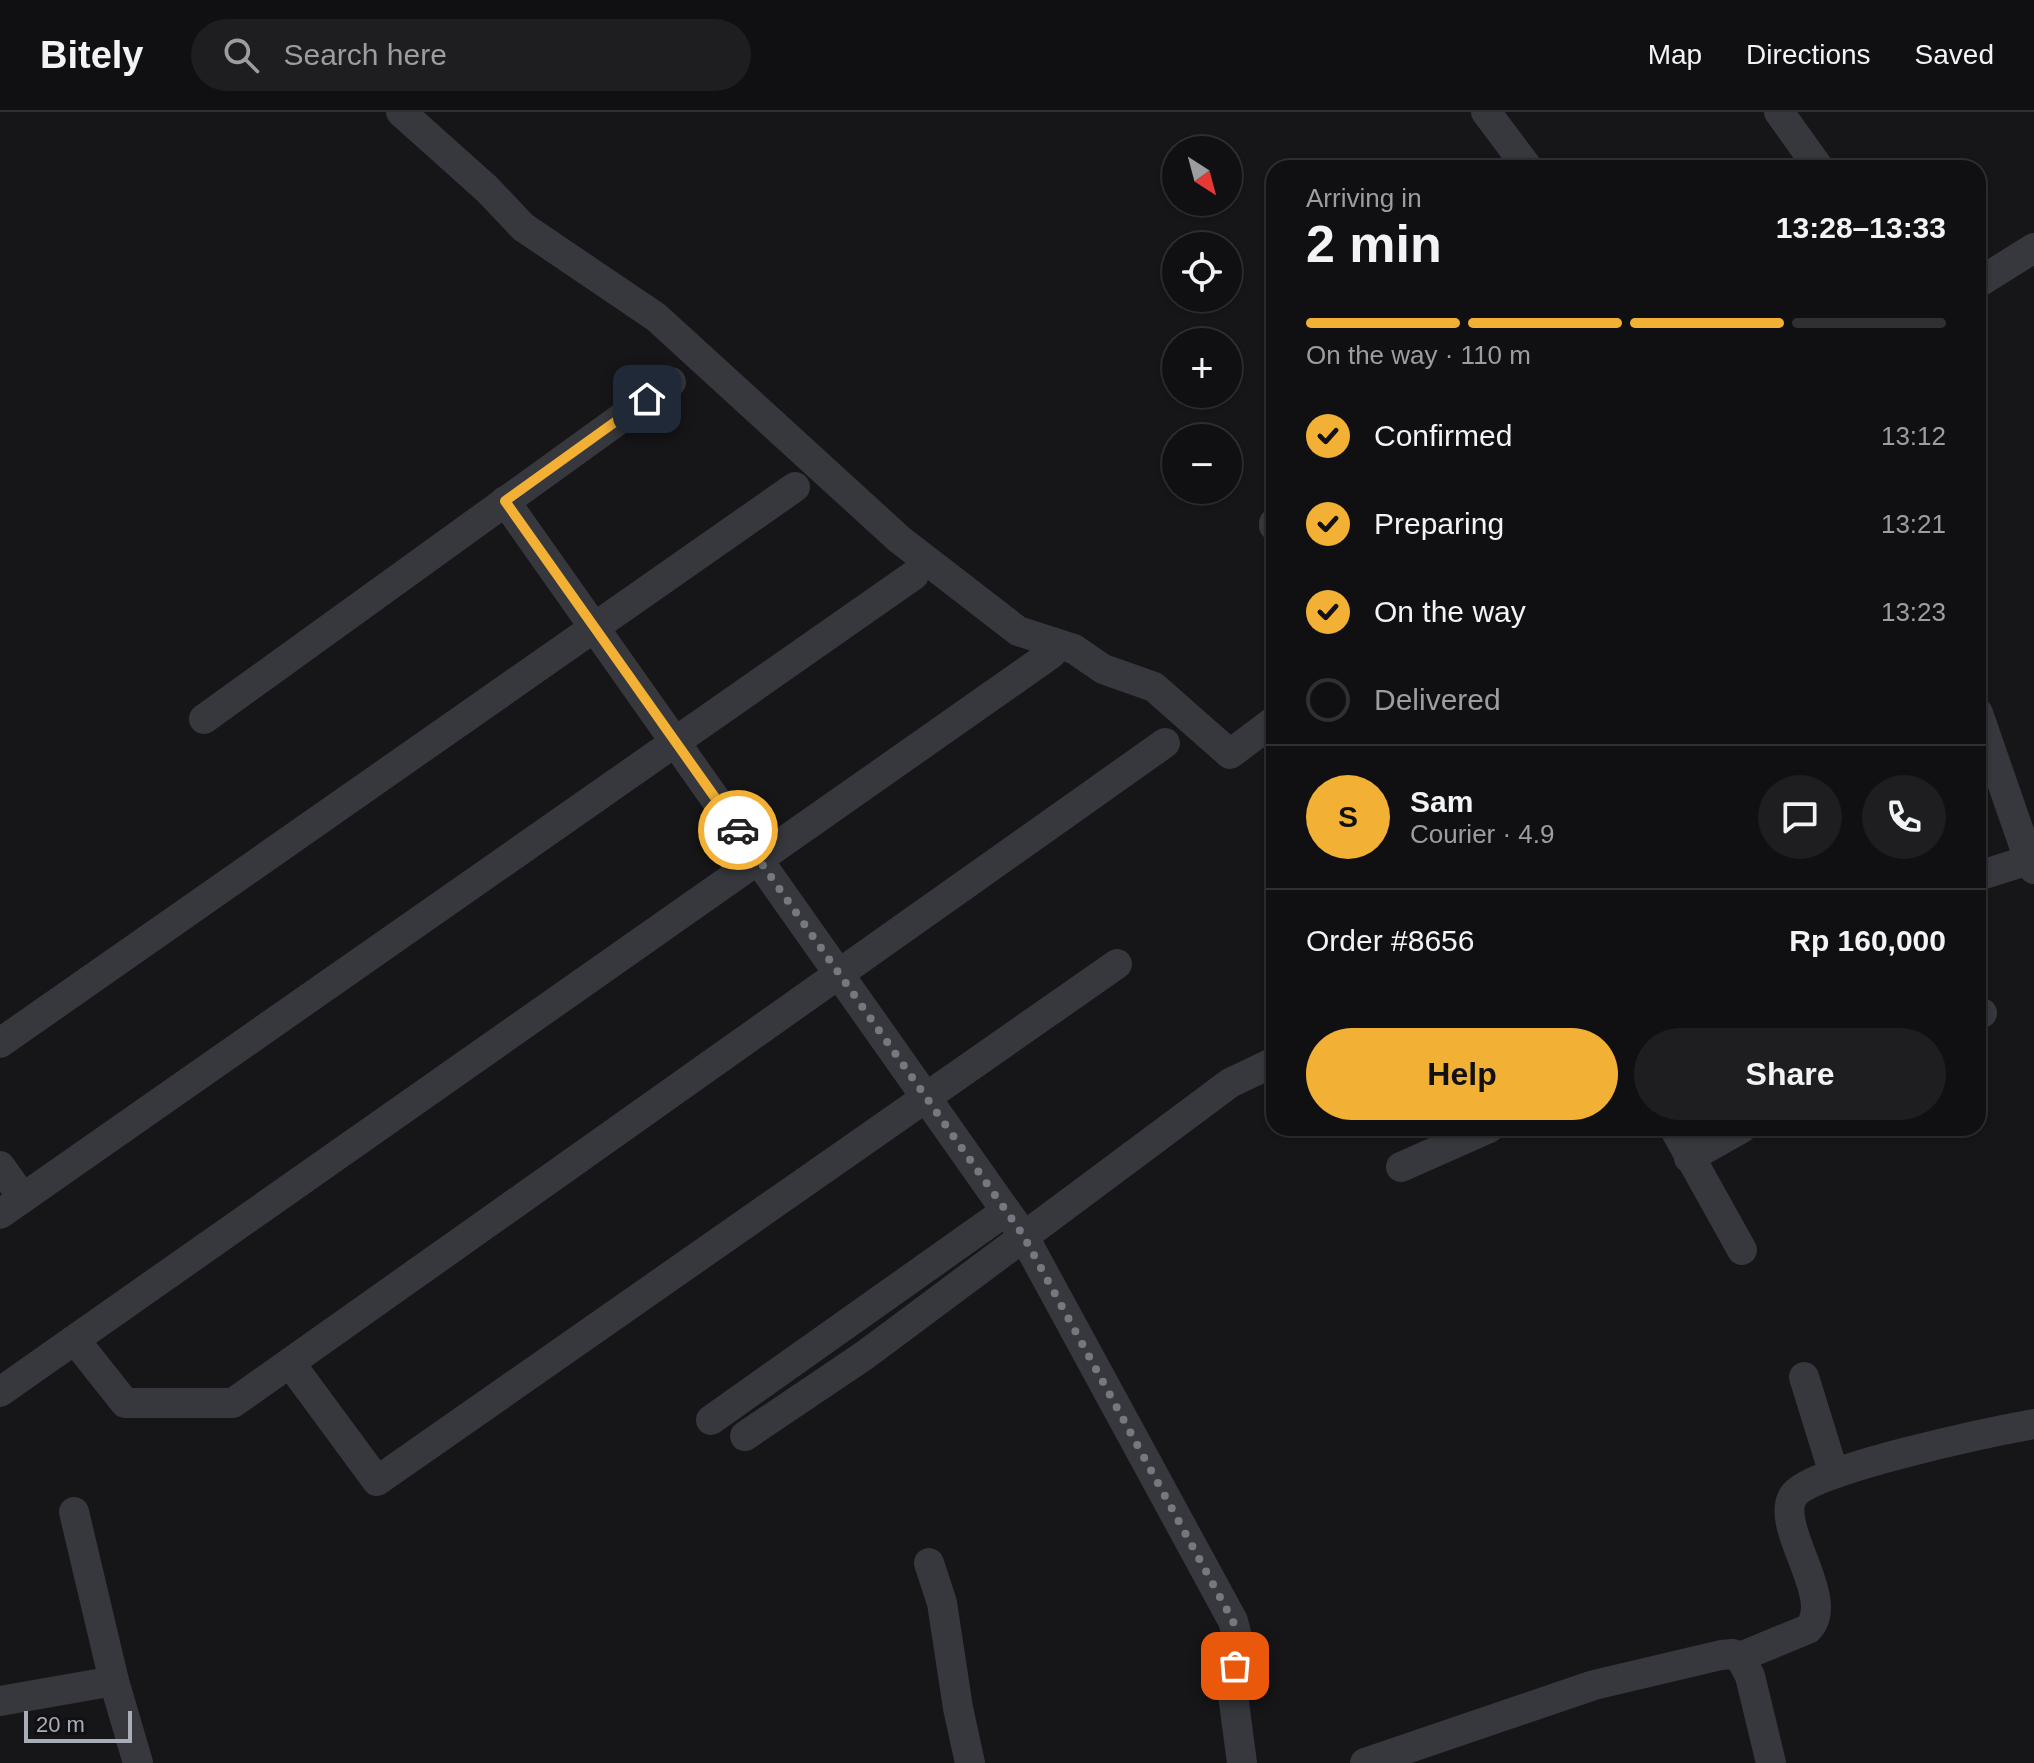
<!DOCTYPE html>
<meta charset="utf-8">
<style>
body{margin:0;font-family:Helvetica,sans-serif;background:#1e1e20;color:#f1f3f6;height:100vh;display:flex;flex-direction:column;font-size:30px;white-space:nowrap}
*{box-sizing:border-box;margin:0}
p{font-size:26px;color:#9c9d9f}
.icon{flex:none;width:44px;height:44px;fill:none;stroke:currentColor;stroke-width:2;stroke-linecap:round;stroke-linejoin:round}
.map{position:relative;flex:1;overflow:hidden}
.sheet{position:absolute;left:1266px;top:48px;width:720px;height:976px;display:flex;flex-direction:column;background:#101012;border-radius:24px;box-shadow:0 2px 6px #0004,0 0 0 2px #303032}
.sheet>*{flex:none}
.needle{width:52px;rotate:144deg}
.tools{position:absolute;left:1162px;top:24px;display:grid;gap:16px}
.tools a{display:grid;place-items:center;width:80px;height:80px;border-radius:50%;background:#101012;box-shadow:0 2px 6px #0004,0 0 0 2px #303032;font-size:40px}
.scale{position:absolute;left:24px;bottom:20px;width:108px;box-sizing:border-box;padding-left:8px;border:4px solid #a8adb8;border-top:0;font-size:22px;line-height:28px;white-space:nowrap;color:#a8adb8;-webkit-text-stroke:6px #111113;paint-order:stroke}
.pin{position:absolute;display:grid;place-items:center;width:68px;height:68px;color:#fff;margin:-34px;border-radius:16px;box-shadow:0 4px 12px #0006}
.courier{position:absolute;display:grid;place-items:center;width:80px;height:80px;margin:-40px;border:6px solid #f2b134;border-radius:50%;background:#fff;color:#222;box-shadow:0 2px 10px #0007}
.headline em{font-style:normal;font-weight:700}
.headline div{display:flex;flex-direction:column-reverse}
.headline{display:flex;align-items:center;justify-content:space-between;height:136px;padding:0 40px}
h1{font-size:52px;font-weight:700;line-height:60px}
.bar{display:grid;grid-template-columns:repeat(4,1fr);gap:12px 8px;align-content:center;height:96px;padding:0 40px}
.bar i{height:10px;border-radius:6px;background:#303032}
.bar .selected{background:#f2b134}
.bar p{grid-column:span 4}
.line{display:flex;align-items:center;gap:20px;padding:0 40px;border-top:2px solid #303032}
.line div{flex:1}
.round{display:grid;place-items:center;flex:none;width:84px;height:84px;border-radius:42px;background:#1e1e20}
ol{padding:0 40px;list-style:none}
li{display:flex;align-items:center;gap:24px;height:88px}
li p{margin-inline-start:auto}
li .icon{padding:8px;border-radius:50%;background:#f2b134;color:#111;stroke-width:4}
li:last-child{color:#9c9d9f}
li i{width:44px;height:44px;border:4px solid #303032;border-radius:50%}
.action{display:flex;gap:16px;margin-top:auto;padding:16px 40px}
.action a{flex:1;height:92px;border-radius:48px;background:#f2b134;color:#111;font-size:32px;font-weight:700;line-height:92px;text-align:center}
.action a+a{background:#1e1e20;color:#f1f3f6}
header{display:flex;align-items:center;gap:48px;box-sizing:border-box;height:112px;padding:0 40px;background:#101012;border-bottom:2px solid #303032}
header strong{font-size:38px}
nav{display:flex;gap:44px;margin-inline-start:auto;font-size:28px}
.search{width:560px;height:72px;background:#1e1e20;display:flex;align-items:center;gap:20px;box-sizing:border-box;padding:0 28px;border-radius:44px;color:#9c9d9f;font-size:30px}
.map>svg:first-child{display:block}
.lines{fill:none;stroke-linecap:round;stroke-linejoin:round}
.minor{stroke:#37383d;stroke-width:30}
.done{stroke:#757880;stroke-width:8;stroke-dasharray:0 14.4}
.route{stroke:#f2b134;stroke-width:10}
</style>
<header>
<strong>Bitely</strong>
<div class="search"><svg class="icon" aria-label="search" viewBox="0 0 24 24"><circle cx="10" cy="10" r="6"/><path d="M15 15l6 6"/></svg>Search here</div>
<nav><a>Map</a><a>Directions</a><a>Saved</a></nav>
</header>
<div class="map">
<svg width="2034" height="1651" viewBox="0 0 2034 1651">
<rect width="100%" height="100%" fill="#161618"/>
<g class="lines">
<g class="minor">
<path d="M401 0 487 77 523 115 656 205 899 427 1018 519 1074 537 1103 557 1154 575 1230 642 1274 609"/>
<path d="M1486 0 1528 56"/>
<path d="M1779 0 1819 56"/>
<path d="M1978 171 2034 136"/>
<path d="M505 389 1023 1123 1233 1509 1239 1532 1232 1575 1242 1651"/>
<path d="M1274 411V414"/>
<path d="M1978 601 2029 748 2034 757"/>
<path d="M204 607 671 270"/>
<path d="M1978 764 2029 748"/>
<path d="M1978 902 1982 901"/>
<path d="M0 931 795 375"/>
<path d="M1674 1016 1742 1138"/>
<path d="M1689 1046 1742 1016"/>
<path d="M0 1054 23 1086"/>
<path d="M1401 1055 1489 1016"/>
<path d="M0 1102 914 463"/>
<path d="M75 1228 125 1291H233L1165 631"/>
<path d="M290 1251 377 1369 1117 852"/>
<path d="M1804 1265 1834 1362"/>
<path d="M0 1280 1051 542"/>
<path d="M711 1308 1006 1099"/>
<path d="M745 1324 865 1243 1230 971 1274 950"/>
<path d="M74 1400 114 1569 138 1651"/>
<path d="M929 1451 942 1491 958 1596 970 1651"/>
<path d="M1740 1545 1750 1564 1771 1651"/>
<path d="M0 1589 114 1569"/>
<path d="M1365 1651 1594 1573 1721 1543 1733 1542 1740 1545 1808 1517C1838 1487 1772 1413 1794 1383 1812 1357 1995 1319 2034 1312"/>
</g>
</g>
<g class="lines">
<path class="done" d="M738 718 1023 1123 1233 1509 1239 1532 1235 1554"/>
<path class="route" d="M647 287 505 389 738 718"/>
</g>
</svg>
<div class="tools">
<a><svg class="needle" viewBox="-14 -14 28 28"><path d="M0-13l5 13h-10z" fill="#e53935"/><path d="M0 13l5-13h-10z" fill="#9c9d9f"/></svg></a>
<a><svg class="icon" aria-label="locate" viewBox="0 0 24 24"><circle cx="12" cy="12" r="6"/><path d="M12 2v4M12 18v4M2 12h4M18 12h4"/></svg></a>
<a>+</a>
<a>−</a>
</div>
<div class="scale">20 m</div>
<div class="pin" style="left:1235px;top:1554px;background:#ea580c"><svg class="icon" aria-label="bag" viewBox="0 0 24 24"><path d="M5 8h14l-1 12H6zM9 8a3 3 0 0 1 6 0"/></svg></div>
<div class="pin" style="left:647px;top:287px;background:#1f2937"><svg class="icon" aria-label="home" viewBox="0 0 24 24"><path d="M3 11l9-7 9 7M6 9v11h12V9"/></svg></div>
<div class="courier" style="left:738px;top:718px"><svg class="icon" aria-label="car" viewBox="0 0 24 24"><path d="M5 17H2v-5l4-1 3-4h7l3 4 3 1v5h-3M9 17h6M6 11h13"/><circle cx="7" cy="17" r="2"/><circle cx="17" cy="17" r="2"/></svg></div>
<section class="sheet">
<div class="headline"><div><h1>2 min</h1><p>Arriving in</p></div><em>13:28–13:33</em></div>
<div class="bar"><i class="selected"></i><i class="selected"></i><i class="selected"></i><i></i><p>On the way · 110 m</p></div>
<ol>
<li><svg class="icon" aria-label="check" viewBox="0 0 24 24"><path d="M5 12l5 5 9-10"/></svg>Confirmed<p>13:12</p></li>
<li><svg class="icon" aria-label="check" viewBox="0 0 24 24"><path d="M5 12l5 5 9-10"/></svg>Preparing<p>13:21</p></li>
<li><svg class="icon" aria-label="check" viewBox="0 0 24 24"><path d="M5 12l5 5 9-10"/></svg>On the way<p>13:23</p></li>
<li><i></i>Delivered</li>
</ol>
<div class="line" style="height:144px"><b class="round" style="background:#f2b134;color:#111">S</b><div><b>Sam</b><p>Courier · 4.9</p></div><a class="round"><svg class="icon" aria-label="chat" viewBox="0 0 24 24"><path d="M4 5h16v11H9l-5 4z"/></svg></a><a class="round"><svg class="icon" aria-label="phone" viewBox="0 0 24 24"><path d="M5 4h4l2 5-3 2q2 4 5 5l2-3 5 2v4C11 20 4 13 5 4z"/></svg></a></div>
<div class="line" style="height:104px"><div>Order #8656</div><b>Rp 160,000</b></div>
<div class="action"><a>Help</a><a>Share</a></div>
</section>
</div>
